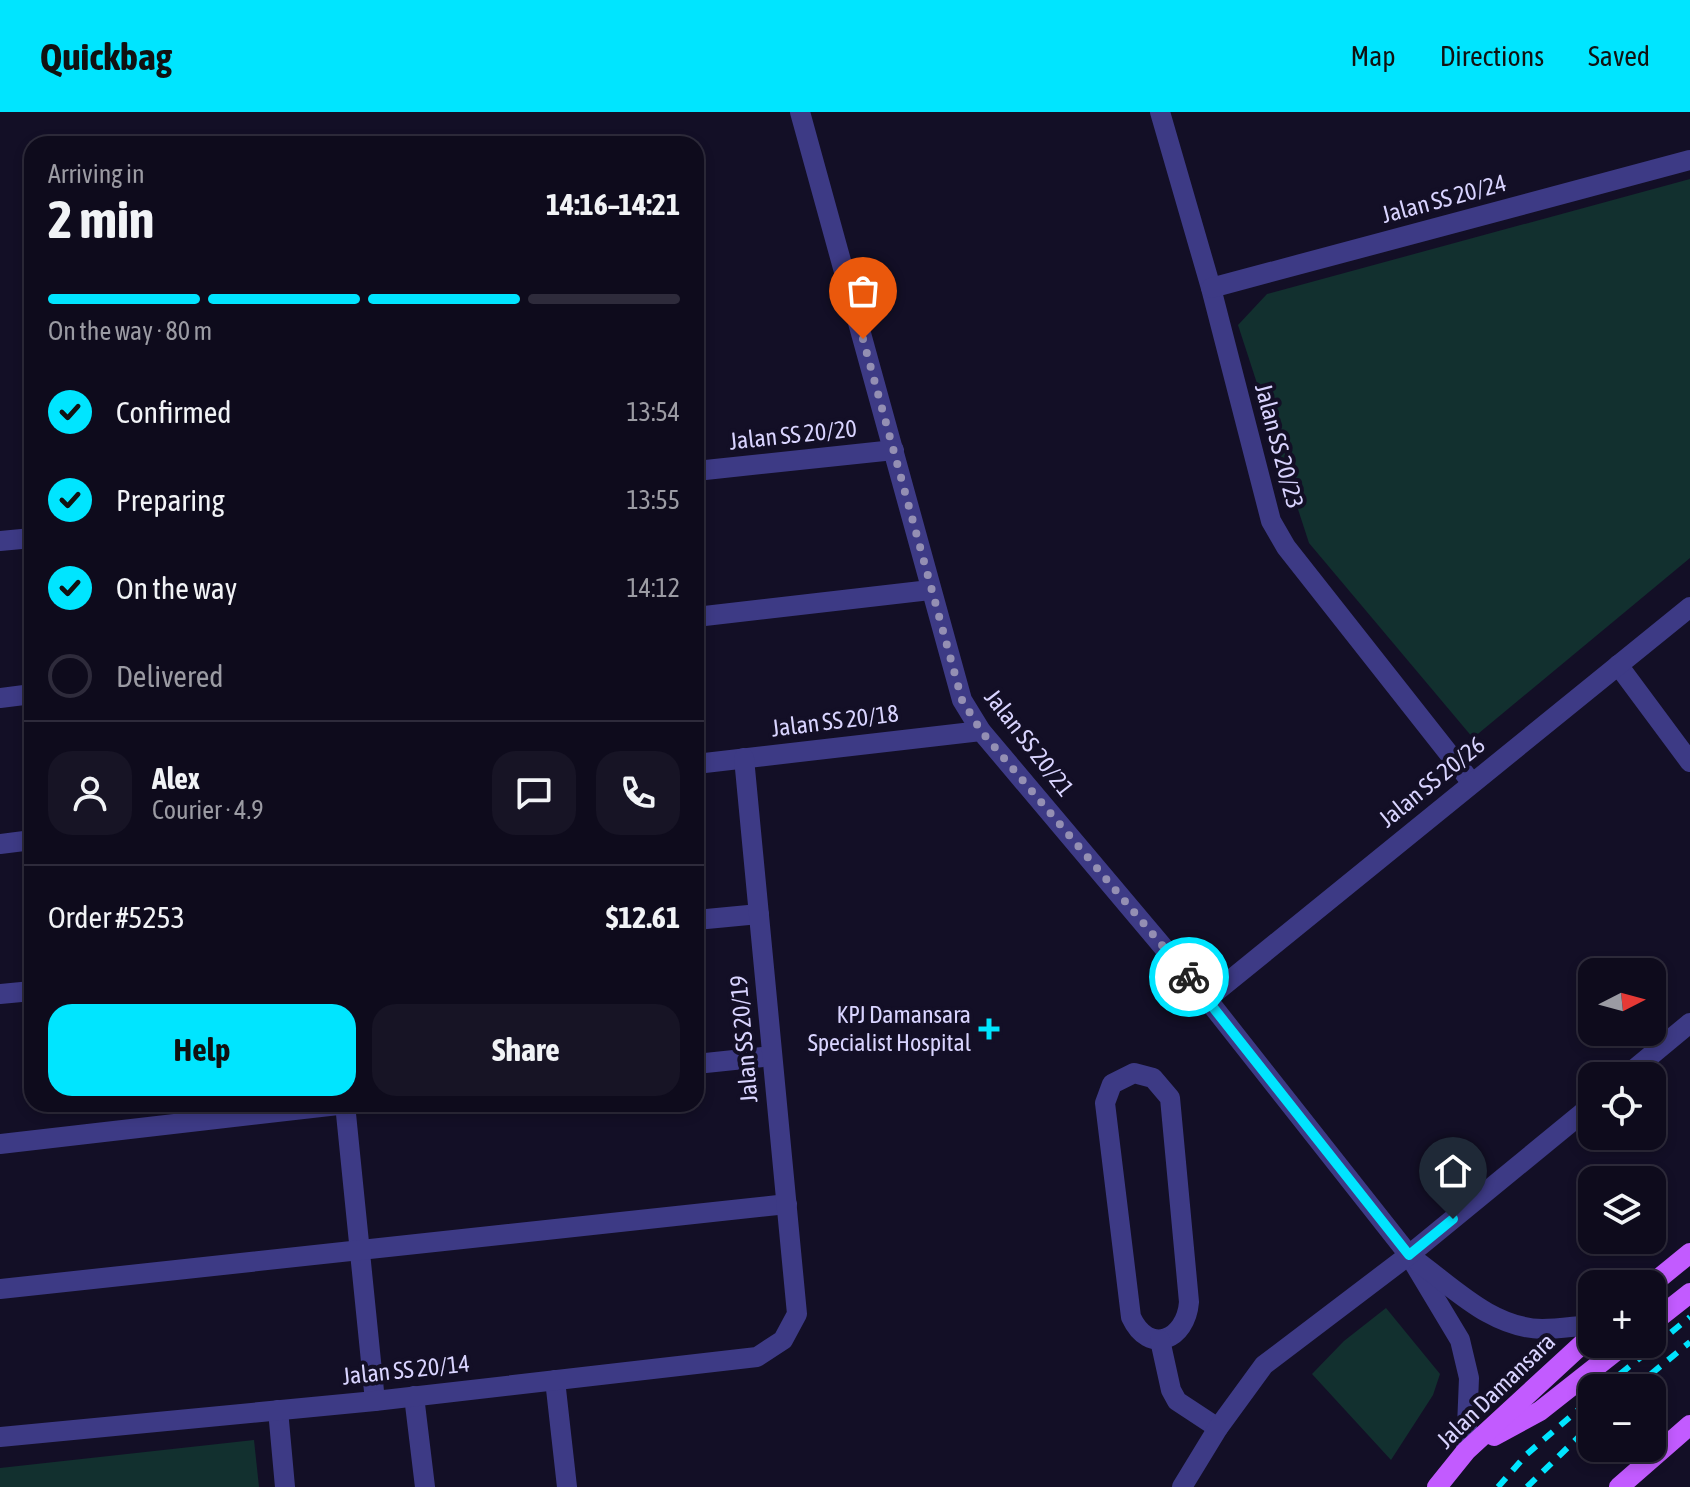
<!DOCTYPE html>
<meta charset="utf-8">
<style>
body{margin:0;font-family:"Asap Condensed",sans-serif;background:#171425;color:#f1f3f6;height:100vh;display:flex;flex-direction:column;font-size:30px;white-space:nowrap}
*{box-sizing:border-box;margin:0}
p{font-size:26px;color:#9b9ba3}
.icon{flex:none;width:44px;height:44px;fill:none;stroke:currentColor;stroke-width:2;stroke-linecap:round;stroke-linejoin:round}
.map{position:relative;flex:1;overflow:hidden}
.side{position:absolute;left:24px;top:24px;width:680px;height:976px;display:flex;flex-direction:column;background:#0e0b1c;border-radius:24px;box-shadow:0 4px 12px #0003,0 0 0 2px #2e2b3b}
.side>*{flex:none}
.needle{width:52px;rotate:84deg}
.buttons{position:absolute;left:1578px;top:846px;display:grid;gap:16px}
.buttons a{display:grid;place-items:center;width:88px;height:88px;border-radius:16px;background:#0e0b1c;box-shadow:0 4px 12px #0003,0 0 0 2px #2e2b3b;font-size:40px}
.pin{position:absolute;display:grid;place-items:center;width:68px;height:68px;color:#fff;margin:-82px -34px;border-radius:50% 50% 50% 0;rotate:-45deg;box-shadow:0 0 8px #0007}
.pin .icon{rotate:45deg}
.courier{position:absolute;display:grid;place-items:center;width:80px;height:80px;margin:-40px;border:6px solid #00e5ff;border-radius:50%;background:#fff;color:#222;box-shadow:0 2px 10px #0007}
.summary em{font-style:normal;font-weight:700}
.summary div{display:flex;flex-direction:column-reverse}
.summary{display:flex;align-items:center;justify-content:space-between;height:136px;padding:0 24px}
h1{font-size:52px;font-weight:700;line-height:60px}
.bar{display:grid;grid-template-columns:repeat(4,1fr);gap:12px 8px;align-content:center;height:96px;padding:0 24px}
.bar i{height:10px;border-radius:6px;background:#2e2b3b}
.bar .active{background:#00e5ff}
.bar p{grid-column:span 4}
.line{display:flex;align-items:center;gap:20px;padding:0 24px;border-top:2px solid #2e2b3b}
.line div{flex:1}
.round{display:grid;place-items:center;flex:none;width:84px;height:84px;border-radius:24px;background:#171425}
ol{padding:0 24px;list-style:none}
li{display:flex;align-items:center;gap:24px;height:88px}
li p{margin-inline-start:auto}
li .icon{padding:8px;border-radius:50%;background:#00e5ff;color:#111;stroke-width:4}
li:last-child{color:#9b9ba3}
li i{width:44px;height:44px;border:4px solid #2e2b3b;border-radius:50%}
.action{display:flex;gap:16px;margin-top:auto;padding:16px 24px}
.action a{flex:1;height:92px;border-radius:24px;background:#00e5ff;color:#111;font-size:32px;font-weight:700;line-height:92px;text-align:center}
.action a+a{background:#171425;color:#f1f3f6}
header{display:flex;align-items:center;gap:48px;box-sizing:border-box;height:112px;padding:0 40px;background:#00e5ff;color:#111}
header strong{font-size:38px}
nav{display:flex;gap:44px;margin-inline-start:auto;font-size:28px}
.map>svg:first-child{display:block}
.green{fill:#12302f}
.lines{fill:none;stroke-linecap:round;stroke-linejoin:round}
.minor{stroke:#3d3a85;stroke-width:20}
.major{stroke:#c25bff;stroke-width:20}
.rail{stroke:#00e5ff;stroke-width:6;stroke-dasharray:12 10;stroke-linecap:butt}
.done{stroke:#948fb3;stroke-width:8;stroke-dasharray:0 14.4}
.route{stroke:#00e5ff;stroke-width:10}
.poi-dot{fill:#00e5ff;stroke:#130f26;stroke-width:3}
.labels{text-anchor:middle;stroke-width:8;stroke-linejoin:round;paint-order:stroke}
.street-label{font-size:24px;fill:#d9d4ff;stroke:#130f26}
.poi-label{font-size:24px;fill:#d9d4ff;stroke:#130f26;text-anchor:end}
</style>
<header>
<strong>Quickbag</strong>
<nav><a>Map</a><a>Directions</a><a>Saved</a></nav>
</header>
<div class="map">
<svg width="1690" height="1375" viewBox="0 0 1690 1375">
<rect width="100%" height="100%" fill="#130f26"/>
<g class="green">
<path d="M1690 67V446L1473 626 1309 431 1238 213 1267 182Z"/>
<path d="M1386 1196 1440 1262 1433 1283 1391 1348 1312 1262 1344 1229Z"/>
<path d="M254 1328 259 1375H0V1356Z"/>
</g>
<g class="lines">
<g class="minor">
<path d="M800 0 962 588 981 619 1207 887 1409 1143 1460 1228 1469 1266 1466 1339"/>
<path d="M1160 0 1211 176 1271 409 1286 435 1472 671"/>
<path d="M1211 176 1690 48"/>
<path d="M696 359 894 338"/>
<path d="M0 429 32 426"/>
<path d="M696 505 930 478"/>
<path d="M1618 553 1690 650"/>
<path d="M0 586 32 582"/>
<path d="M696 652 981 619"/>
<path d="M0 732 32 728"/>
<path d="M696 808 759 802"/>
<path d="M0 882 32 879"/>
<path d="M1207 887 1690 495"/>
<path d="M696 952 772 944"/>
<path d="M1134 961 1153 966 1170 986 1189 1190C1186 1228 1149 1244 1131 1205L1105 991 1112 972Z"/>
<path d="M1626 964 1690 911"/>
<path d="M345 992 375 1289"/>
<path d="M0 1032 347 992"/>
<path d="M1418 1150C1456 1178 1493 1216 1542 1217 1559 1217 1576 1214 1592 1213"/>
<path d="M0 1177 787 1092"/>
<path d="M1160 1228 1171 1278 1177 1289 1218 1316"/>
<path d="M555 1268 567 1375"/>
<path d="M414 1284 425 1375"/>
<path d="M278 1298 285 1375"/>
<path d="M0 1325 375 1289 757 1245 783 1228 797 1202 744 646"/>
<path d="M1182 1375 1218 1316 1264 1253 1409 1143 1592 993"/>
</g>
<g class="major">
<path d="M1652 1172 1690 1141"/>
<path d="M1652 1211 1690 1181"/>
<path d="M1494 1324 1540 1299 1625 1232"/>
<path d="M1437 1375 1466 1339 1592 1223"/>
<path d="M1619 1375 1690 1313"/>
</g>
<g class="rail">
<path d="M1603 1276 1690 1205"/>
<path d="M1634 1276 1690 1230"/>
<path d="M1498 1375 1527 1342 1592 1286"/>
<path d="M1527 1375 1592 1312"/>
</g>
</g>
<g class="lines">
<path class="done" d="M863 227 962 588 981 619 1189 865"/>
<path class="route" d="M1189 865 1409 1143 1453 1107"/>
</g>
<path class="poi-dot" d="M985 905h8v8h8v8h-8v8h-8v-8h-8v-8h8z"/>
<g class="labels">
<g class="street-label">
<text transform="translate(1444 87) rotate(-15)" y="8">Jalan SS 20/24</text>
<text transform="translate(793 323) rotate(-6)" y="8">Jalan SS 20/20</text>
<text transform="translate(1279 334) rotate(75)" y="8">Jalan SS 20/23</text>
<text transform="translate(835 609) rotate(-7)" y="8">Jalan SS 20/18</text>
<text transform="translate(1029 631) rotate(52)" y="8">Jalan SS 20/21</text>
<text transform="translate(1432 670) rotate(-39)" y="8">Jalan SS 20/26</text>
<text transform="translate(744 927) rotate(-95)" y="8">Jalan SS 20/19</text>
<text transform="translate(406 1258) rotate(-6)" y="8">Jalan SS 20/14</text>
<text transform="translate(1496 1279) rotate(-44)" y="8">Jalan Damansara</text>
</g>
<g class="poi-label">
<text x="971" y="911">KPJ Damansara<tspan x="971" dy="28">Specialist Hospital</tspan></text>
</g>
</g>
</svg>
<div class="buttons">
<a><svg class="needle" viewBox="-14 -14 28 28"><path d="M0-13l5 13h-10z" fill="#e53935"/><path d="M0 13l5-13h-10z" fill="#9b9ba3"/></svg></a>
<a><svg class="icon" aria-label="locate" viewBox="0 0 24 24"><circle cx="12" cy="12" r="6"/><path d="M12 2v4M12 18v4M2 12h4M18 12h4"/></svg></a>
<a><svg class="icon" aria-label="layers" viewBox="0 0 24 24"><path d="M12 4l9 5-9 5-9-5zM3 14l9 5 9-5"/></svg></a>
<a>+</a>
<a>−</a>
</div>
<div class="pin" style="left:863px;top:227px;background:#ea580c"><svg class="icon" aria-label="bag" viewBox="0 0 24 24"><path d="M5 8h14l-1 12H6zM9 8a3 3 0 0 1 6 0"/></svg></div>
<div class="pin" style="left:1453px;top:1107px;background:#1f2937"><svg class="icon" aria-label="home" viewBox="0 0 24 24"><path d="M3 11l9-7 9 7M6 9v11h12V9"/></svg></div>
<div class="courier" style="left:1189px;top:865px"><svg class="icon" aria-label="bike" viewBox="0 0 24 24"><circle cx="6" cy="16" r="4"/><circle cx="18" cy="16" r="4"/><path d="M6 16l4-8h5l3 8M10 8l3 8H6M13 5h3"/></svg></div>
<section class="side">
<div class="summary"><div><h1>2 min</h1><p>Arriving in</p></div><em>14:16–14:21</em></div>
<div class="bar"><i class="active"></i><i class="active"></i><i class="active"></i><i></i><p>On the way · 80 m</p></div>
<ol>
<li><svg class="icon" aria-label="check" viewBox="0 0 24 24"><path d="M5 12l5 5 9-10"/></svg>Confirmed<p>13:54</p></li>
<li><svg class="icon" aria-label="check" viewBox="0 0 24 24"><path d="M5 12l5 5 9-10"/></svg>Preparing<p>13:55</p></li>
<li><svg class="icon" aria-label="check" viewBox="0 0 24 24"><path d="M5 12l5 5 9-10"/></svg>On the way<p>14:12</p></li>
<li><i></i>Delivered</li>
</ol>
<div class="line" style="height:144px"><a class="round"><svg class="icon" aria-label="person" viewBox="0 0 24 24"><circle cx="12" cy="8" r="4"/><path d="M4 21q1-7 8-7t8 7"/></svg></a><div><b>Alex</b><p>Courier · 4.9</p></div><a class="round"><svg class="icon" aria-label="chat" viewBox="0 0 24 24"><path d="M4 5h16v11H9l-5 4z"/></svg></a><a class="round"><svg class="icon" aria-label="phone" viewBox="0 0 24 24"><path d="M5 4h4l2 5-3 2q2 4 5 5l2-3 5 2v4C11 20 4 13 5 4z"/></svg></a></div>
<div class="line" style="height:104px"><div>Order #5253</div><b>$12.61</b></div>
<div class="action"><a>Help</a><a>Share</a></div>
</section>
</div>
